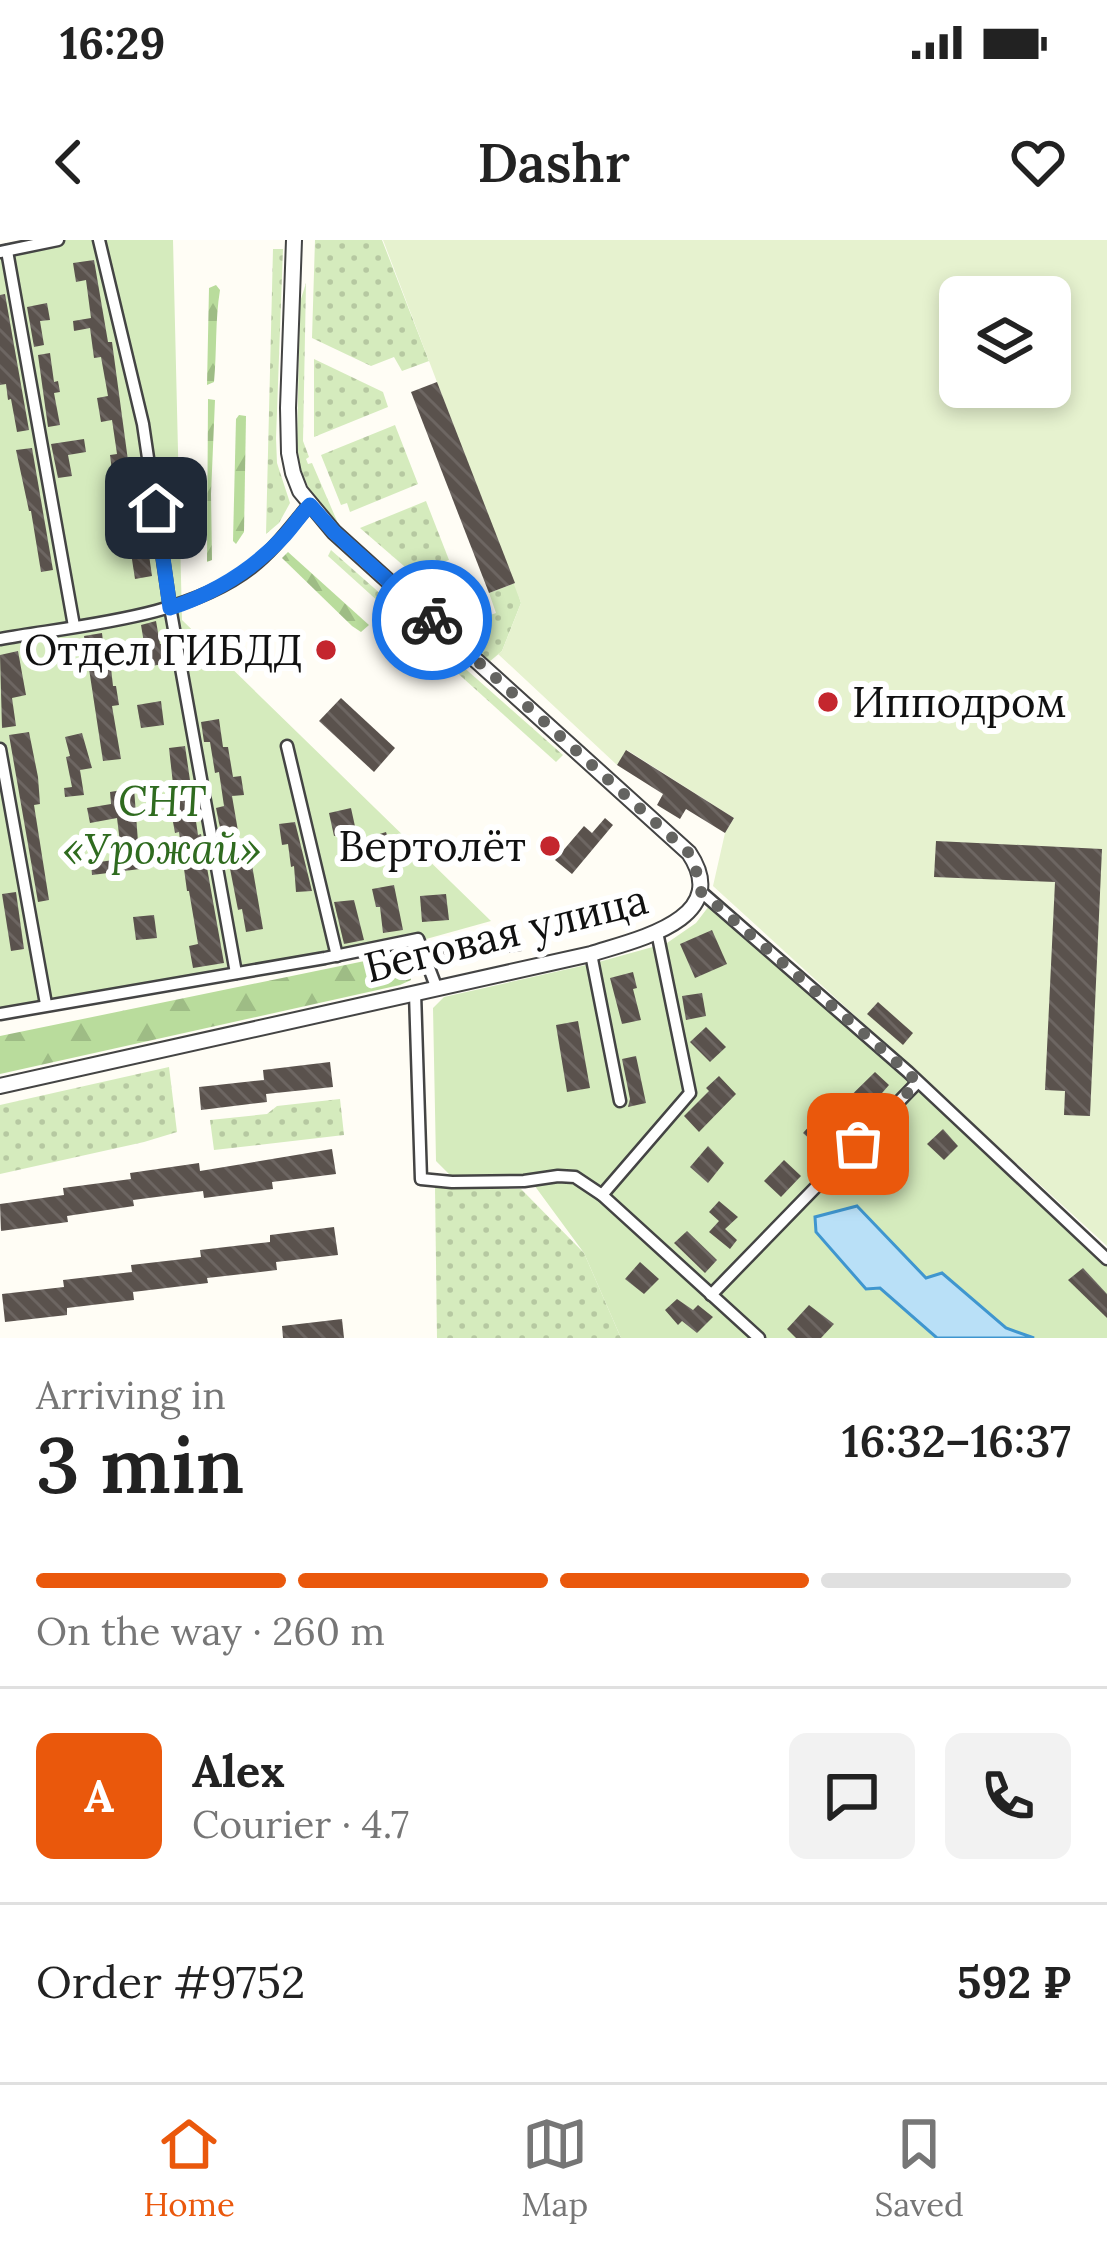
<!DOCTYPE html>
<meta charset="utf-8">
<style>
body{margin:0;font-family:Lora,serif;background:#f2f2f2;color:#222;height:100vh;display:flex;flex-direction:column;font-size:45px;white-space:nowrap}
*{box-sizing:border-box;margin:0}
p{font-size:39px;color:#767676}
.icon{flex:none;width:66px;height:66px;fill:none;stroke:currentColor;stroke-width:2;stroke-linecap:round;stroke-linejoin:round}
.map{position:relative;height:1098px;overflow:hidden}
.side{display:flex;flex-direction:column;background:#fff;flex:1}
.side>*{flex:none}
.controls{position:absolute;left:939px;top:36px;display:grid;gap:24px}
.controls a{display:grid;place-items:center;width:132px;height:132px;border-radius:18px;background:#fff;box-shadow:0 6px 18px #0003;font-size:60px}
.pin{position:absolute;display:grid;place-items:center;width:102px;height:102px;color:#fff;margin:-51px;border-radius:24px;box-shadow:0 6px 18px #0006}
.courier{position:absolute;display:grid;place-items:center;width:120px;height:120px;margin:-60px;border:9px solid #1a73e8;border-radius:50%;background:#fff;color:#222;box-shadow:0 3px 15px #0007}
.summary em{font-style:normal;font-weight:600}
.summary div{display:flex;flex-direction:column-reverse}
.summary{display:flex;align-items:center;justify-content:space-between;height:204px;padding:0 36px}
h1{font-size:78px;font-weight:600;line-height:90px}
.bar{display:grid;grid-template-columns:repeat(4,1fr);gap:18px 12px;align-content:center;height:144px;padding:0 36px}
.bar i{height:15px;border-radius:9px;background:#e0e0e0}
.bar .current{background:#ea580c}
.bar p{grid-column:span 4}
.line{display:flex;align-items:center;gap:30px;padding:0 36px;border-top:3px solid #e0e0e0}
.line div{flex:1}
.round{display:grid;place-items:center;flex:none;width:126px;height:126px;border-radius:18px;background:#f2f2f2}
.status{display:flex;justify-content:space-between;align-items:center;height:84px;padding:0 60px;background:#fff;direction:ltr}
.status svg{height:33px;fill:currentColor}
header{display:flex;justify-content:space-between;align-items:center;height:156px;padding:0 36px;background:#fff;font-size:54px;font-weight:600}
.menu{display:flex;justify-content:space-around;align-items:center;height:168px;border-top:3px solid #e0e0e0;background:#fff;font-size:33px;color:#767676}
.menu a{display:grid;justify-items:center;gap:6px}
.menu .current{color:#ea580c}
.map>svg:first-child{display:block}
.grass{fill:url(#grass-dots)}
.forest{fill:url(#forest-firs)}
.garden{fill:#d5ebbd}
.pitch{fill:#e6f2cf;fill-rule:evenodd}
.water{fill:#b9e0f7;stroke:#3f96cf;stroke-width:3}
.building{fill:url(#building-back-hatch)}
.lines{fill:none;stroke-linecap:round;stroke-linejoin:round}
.minor-casing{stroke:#444;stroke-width:15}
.tertiary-casing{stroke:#444;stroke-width:18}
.minor{stroke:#fff;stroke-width:10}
.tertiary{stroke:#fff;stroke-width:14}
.done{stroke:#646461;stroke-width:12;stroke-dasharray:0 21.6}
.route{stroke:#1a73e8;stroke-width:15}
.poi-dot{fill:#c4262e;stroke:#fff;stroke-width:4.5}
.labels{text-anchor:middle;stroke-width:12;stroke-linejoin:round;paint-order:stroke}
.poi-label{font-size:42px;fill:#111;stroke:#fff;text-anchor:end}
.park-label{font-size:42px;font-style:italic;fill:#2f6b1f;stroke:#fff}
.street-label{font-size:42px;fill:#111;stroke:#fff}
</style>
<div class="status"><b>16:29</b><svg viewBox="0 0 49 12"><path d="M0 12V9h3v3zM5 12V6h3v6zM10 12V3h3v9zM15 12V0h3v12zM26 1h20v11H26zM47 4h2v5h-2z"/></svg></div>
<header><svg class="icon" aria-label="back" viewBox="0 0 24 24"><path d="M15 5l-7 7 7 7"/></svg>Dashr<svg class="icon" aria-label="heart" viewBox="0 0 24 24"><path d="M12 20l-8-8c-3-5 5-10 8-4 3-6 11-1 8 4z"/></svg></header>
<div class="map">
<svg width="1107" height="1098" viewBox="0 0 1107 1098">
<defs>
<pattern id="grass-dots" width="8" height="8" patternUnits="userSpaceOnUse" patternTransform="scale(3)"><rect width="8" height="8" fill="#d5ebbd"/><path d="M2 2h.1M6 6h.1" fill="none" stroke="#b6c8a1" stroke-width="1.8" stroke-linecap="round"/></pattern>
<pattern id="forest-firs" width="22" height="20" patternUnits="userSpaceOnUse" patternTransform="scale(3)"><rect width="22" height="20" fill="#b9dc9c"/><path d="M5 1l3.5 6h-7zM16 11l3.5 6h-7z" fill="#9ebc85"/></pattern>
<pattern id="building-back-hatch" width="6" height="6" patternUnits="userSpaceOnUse" patternTransform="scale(3)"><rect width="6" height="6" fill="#5a524d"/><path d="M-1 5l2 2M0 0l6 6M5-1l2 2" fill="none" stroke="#6d6662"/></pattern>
</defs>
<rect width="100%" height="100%" fill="#fffdf5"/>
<g class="grass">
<path d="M315 0H382L429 121 402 131 394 117 371 126 312 98Z"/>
<path d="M273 9H283L276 198 277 223 290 263 279 283 266 294Z"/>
<path d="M306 43 303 201 309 217 306 219 308 224 312 223 337 281 334 284 313 257 300 229 297 203 300 62Z"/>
<path d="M314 119 383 152 388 167 314 197Z"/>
<path d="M395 185 418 244 350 272 347 263 341 265 321 215Z"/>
<path d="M426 261 449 320 412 333 360 288Z"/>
<path d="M331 310 563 515 556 522 328 316Z"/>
<path d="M515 343 521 363 502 411 488 423 451 389 496 373 489 353Z"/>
<path d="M169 827 177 892 144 902 0 934V865Z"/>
<path d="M340 859 344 895 214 910 210 880 267 874 277 866Z"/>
<path d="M435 947 521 949 584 1013 621 1098H437Z"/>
</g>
<g class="forest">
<path d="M216 45 220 50C215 80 217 111 214 142L207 145 209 48Z"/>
<path d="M208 159 215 160 211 254 212 320 207 322Z"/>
<path d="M239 175 246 176 244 292 236 304 233 301 236 179Z"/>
<path d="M288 312 369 385 361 392 352 386 282 318Z"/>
<path d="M389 716 408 719 411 740 400 745 0 834V796Z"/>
</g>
<g class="garden">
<path d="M37 0H173L182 380 491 681 419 701 0 778V7Z"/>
<path d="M712 662 903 831 1107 1019V1098H621L584 1013 526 934 451 936 436 921 433 768 444 757 595 723 667 703 696 683Z"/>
</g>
<path class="pitch" d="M383 0H1107V1006L713 646 725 593 734 578 627 510 617 525 498 414 502 411 521 363ZM960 57H1050V147H960Z"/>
<path class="water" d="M857 966 926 1038 942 1033 1006 1088 1034 1098H937L880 1048 866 1049 816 992 815 977Z"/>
<g class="building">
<path d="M94 20 108 102H112L129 228 112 231 110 215 117 214 112 180 101 182 97 158 108 156 101 117 94 118 90 88 74 91 73 81 91 78 86 40 76 42 73 23Z"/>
<path d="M5 54 29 190 17 192 11 159 8 160 6 144 0 145V55Z"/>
<path d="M47 63 50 80 40 81 44 105 34 107 27 67Z"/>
<path d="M50 113 54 142 58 141 60 152 54 153 60 185 48 187 38 115Z"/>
<path d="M437 142 515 343 489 353 411 152Z"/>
<path d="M84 199 86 212 68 215 72 236 58 238 51 204Z"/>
<path d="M32 208 53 330 41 332 31 271H29L16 210Z"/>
<path d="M176 221 178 272H166L161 222Z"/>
<path d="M133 236 141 282H138L143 316 149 315 152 336 135 339 131 313 123 314 116 263 126 262 122 238Z"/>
<path d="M156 381 160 404 165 403 168 423 152 426 148 403H144L141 385Z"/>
<path d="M102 393 105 419H110L113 446H116L119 465 112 466 121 519 103 521 84 396Z"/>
<path d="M18 411 26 455 12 458 16 486 2 488 0 415Z"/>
<path d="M341 458 395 508 374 532 319 481Z"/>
<path d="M161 461 164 485 141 488 137 465Z"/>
<path d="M219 479 223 507H228L233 537 241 536 244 555 232 556 243 620 251 619 263 689 246 692 242 669 238 670 226 608 219 583 216 568 224 566 219 532 215 533 210 502H204L201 482Z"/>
<path d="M29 492 38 537 40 564 34 565 49 660 38 662 9 495Z"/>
<path d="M82 493 92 528 80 530 84 555 65 557 64 548 72 547 66 517 70 516 65 497Z"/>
<path d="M185 506 198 595 201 594 224 723 193 728 189 706 198 704 189 651H187L179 592 175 593 171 571H176L169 508Z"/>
<path d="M626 510 734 578 725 593 686 569 680 579 657 565 663 554 617 525Z"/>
<path d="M134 548 140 629 92 635 91 623 122 619 117 578 90 583 87 568 111 564 110 552Z"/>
<path d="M351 568 356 591 334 596 329 573Z"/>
<path d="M605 578 613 585 572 634 555 620 584 586 592 593Z"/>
<path d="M295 582 312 651 296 652 294 626 291 627 288 604 282 605 279 584Z"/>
<path d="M386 592 393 613 374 619 367 598Z"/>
<path d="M936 601 1102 609 1090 876 1064 875 1065 851 1045 850 1055 642 934 637Z"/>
<path d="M394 645 403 690 383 693 380 667H376L372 649Z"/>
<path d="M16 652 24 709 11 711 2 654Z"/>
<path d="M446 654 449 680 422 682 420 656Z"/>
<path d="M354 660 364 700 344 704 334 662Z"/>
<path d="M154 675 157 698 136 700 133 677Z"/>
<path d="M519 690 522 711 444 723 442 706Z"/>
<path d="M712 690 727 724 695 738 680 704Z"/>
<path d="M633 732 637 748 633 749 641 780 622 784 610 738Z"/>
<path d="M702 753 706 776 686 780 682 756Z"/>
<path d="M878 762 913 793 903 805 867 774Z"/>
<path d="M578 781 590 848 567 852 556 785Z"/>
<path d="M706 787 726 807 710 822 690 802Z"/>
<path d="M636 816 646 863 628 867 630 859 622 819Z"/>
<path d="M330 822 333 847 266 854 267 862 201 870 199 847 264 840 263 830Z"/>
<path d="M875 832 889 845 856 883 853 880 824 912 803 893 822 872 828 878Z"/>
<path d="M719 836 736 854 699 892 684 876 709 851 706 848Z"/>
<path d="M943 889 958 906 944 920 927 904Z"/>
<path d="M708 906 724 923 708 943 690 927Z"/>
<path d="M332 909 336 934 272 942 273 949 204 958 203 951 133 960 134 966 67 976 68 982 1 991 0 964 64 955 63 948 131 939 130 933 199 923 200 931Z"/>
<path d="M784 920 801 936 781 957 764 941Z"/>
<path d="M719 961 738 977 725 989 737 1000 730 1009 709 992 719 981 709 972Z"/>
<path d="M334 987 338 1015 276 1022 277 1030 207 1038 208 1043 133 1052 134 1060 67 1068V1075L5 1082 2 1054 64 1047 63 1040 132 1032 131 1025 201 1017 200 1010 270 1002V995Z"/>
<path d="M687 991 717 1020 705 1033 674 1003Z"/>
<path d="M640 1022 659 1039 644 1054 625 1039Z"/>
<path d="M1083 1028 1107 1054V1078L1068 1040Z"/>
<path d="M677 1059 693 1070 698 1065 713 1077 697 1093 682 1081 678 1085 665 1070Z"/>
<path d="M809 1065 834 1084 821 1098H796L787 1089Z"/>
<path d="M342 1079 344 1098H283L282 1086Z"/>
</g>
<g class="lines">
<defs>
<g id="minor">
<path d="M99 0 143 184 170 367 236 733"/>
<path d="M7 11 74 386"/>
<path d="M0 12 58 0"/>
<path d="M0 399C80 385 187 378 252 327 275 309 291 286 310 264"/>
<path d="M287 506 337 716"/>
<path d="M0 509 46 764"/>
<path d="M699 650 908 832 1107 1019"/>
<path d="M591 714 620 861"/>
<path d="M415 753 421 939 452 942 524 941 558 936 575 937 602 955 759 1098"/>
<path d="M0 774 325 718 418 699 437 749"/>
<path d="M602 955 690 853 657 692"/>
<path d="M711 1055 917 843"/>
</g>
<path id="tertiary" d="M0 846 591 714C634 700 734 680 689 613L334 292 300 251 293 233 289 213 288 168 294 0"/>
</defs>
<use href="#minor" class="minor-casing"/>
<use href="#tertiary" class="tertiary-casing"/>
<use href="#minor" class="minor"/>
<use href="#tertiary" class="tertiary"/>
</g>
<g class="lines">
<path class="done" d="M432 380 689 613 695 623 699 650 908 832 917 843 858 904"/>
<path class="route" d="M156 268 170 368C215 353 253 330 285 295 294 285 301 274 310 265L334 292 432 380"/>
</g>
<g class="poi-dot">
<circle cx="326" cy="410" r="12"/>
<circle cx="828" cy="462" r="12"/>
<circle cx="550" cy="606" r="12"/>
</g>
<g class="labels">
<g class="poi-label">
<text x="302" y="425">Отдел ГИБДД</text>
<text x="852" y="477" text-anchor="start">Ипподром</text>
<text x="526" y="621">Вертолёт</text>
</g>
<g class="park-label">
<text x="162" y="576">СНТ<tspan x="162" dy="48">«Урожай»</tspan></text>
</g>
<g class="street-label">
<text transform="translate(506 693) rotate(-14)" y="15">Беговая улица</text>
</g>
</g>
</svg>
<div class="controls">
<a><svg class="icon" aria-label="layers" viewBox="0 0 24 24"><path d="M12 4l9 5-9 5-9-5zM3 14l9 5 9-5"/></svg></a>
</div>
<div class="pin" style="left:858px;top:904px;background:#ea580c"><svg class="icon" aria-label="bag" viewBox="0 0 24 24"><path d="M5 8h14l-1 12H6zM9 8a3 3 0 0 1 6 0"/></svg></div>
<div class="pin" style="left:156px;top:268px;background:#1f2937"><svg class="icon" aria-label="home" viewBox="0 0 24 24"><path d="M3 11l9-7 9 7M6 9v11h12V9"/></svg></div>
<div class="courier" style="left:432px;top:380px"><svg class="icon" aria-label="bike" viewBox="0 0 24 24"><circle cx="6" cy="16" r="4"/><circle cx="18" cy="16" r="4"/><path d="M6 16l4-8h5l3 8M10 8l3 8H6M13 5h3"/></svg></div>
</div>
<section class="side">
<div class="summary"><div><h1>3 min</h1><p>Arriving in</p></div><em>16:32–16:37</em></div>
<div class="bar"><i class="current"></i><i class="current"></i><i class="current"></i><i></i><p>On the way · 260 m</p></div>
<div class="line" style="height:216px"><b class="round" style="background:#ea580c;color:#fff">A</b><div><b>Alex</b><p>Courier · 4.7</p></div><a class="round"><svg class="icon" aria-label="chat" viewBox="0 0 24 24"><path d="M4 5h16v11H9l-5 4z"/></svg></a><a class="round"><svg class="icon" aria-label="phone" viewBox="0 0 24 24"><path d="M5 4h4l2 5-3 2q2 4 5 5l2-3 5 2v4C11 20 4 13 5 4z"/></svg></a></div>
<div class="line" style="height:156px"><div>Order #9752</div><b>592 ₽</b></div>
</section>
<nav class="menu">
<a class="current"><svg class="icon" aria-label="home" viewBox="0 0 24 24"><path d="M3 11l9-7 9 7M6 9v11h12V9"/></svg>Home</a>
<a><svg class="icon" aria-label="map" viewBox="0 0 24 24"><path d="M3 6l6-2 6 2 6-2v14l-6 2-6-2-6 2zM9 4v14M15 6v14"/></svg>Map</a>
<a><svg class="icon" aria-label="saved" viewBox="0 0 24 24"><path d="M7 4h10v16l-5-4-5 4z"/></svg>Saved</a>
</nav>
